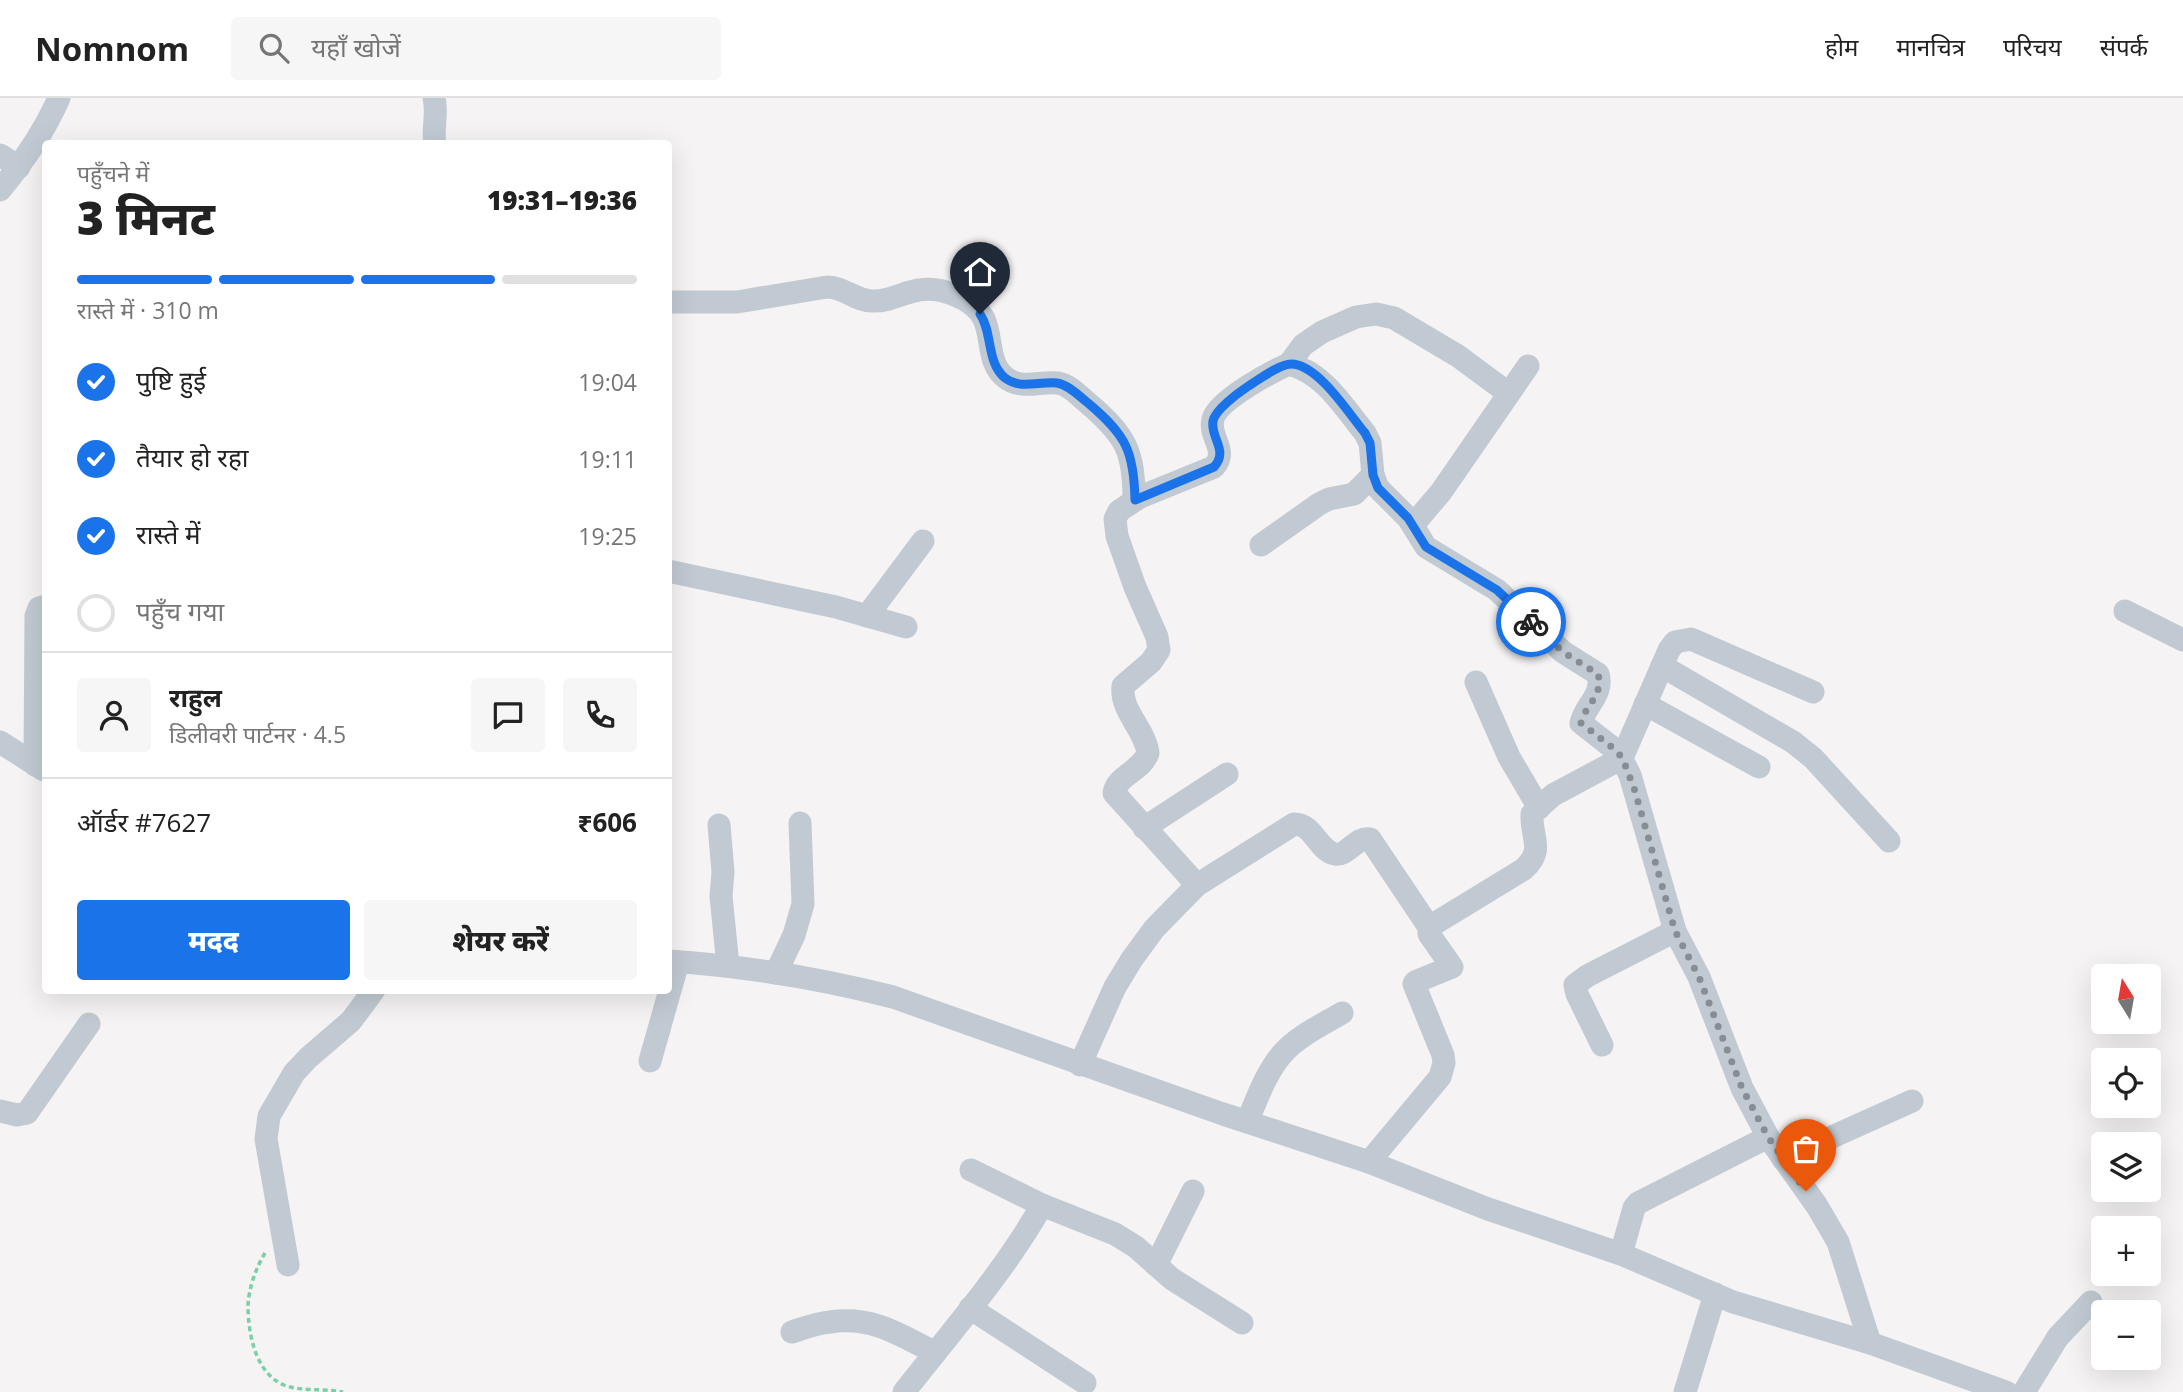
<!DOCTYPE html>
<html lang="hi">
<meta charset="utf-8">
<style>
body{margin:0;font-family:"Open Sans","Noto Sans Devanagari",sans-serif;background:#f6f6f6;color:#222;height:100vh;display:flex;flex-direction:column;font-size:26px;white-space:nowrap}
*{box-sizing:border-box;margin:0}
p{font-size:23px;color:#767676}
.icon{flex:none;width:38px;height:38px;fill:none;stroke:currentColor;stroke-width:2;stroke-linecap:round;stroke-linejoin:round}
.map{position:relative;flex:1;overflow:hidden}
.panel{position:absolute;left:42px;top:42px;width:630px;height:854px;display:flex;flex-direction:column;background:#fff;border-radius:7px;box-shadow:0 7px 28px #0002}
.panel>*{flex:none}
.needle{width:46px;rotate:349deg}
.buttons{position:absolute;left:2091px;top:866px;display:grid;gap:14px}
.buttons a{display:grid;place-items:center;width:70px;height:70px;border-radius:7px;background:#fff;box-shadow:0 7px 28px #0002;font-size:35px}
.pin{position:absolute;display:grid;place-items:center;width:60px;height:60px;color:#fff;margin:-72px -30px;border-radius:50% 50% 50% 0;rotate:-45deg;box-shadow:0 0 7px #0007}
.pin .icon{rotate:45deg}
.courier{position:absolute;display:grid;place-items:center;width:70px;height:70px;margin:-35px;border:5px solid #1a73e8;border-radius:50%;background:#fff;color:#222;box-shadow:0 2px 9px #0007}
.overview em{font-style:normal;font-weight:800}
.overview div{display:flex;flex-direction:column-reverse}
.overview{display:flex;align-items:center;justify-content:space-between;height:119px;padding:0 35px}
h1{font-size:46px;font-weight:800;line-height:52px}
.bar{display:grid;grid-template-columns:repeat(4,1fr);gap:10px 7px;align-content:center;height:84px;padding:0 35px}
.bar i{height:9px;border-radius:5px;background:#e0e0e0}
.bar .selected{background:#1a73e8}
.bar p{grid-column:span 4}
.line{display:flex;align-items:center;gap:18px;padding:0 35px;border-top:2px solid #e0e0e0}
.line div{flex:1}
.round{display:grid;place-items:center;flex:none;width:74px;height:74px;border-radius:7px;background:#f6f6f6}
ol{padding:0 35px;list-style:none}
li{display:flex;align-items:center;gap:21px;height:77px}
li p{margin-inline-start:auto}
li .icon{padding:7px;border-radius:50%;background:#1a73e8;color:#fff;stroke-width:4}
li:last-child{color:#767676}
li i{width:38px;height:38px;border:4px solid #e0e0e0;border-radius:50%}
.cta{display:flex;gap:14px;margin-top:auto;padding:14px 35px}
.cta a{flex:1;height:80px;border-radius:7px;background:#1a73e8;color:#fff;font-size:28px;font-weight:800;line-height:80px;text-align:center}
.cta a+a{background:#f6f6f6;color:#222}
header{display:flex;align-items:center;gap:42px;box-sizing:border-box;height:98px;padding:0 35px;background:#fff;border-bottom:2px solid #e0e0e0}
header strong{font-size:33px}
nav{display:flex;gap:38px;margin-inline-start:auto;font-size:24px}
.search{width:490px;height:63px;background:#f6f6f6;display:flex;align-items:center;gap:18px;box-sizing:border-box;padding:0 24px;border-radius:7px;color:#767676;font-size:26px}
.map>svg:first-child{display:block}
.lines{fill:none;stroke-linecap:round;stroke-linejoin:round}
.path{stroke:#7ad0a6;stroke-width:3.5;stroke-dasharray:5 3.5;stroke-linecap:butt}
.minor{stroke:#c1cad2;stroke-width:23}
.done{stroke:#868d94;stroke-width:7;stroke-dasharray:0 12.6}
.route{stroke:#1a73e8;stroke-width:9}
</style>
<header>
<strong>Nomnom</strong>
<div class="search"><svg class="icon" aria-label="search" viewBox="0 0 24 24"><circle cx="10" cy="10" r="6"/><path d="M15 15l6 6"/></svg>यहाँ खोजें</div>
<nav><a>होम</a><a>मानचित्र</a><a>परिचय</a><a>संपर्क</a></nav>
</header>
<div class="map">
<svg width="2183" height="1294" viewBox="0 0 2183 1294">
<rect width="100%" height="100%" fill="#f5f3f3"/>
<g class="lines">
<path class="path" d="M265 1155C256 1170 249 1189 248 1207 248 1235 255 1275 284 1287 302 1294 323 1290 343 1294"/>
<g class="minor">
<path d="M434 0C438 15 432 30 435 46"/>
<path d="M0 57 19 69"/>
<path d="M0 92C24 63 44 34 59 0"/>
<path d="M668 204H737L827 189C844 189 856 203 872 203 889 204 904 194 919 192 941 188 974 201 984 221 993 241 987 266 1006 280 1022 292 1040 283 1058 285 1070 287 1079 298 1089 306 1126 338 1134 353 1134 402"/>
<path d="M1289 266 1303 247 1322 234 1356 219 1376 216 1394 220 1458 258 1508 295"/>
<path d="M1413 427 1441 394 1528 268"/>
<path d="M1261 447 1319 406 1329 401 1354 396 1373 377"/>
<path d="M668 473 836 509 906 529"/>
<path d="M2125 513 2183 542"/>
<path d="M867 518 923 443"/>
<path d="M1662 568 1793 644 1813 660 1889 743"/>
<path d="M1476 584 1509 659 1539 710"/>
<path d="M1645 606 1759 669"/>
<path d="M0 644 44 672"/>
<path d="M35 667 36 518 39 510 46 508"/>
<path d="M719 727 723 774 721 798 728 868"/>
<path d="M1144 730 1227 676"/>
<path d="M1197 787 1114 695C1117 677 1142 673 1148 655 1145 631 1120 613 1123 588L1151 564 1159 552 1157 539 1135 489 1117 438 1115 421 1119 413 1140 399 1214 369C1229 352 1208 339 1213 321 1218 302 1271 274 1289 266 1324 275 1343 308 1365 335L1370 345 1373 377 1378 390 1408 420 1426 449 1497 492 1563 554 1598 576C1604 597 1585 607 1581 625L1618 654 1630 677 1675 833 1699 879 1742 990 1768 1039 1817 1108 1838 1144 1870 1245"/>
<path d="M668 863C745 868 819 880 893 899L1220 1015 1369 1064 1488 1111 1621 1156 1733 1204 1870 1245 2006 1294"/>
<path d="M776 875 794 837 803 806 800 725"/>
<path d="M1602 947 1577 896 1575 887 1587 878 1675 833"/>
<path d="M650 963 678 864"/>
<path d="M1080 967 1115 889 1132 861 1154 831 1197 787 1294 726C1314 726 1318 753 1335 756 1347 759 1356 738 1370 741L1429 829"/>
<path d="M0 1013 17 1017 27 1015 89 926"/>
<path d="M1247 1024C1257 1001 1266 974 1283 955 1298 938 1322 927 1342 915"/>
<path d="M1783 1061 1912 1003"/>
<path d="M1369 1064 1440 979 1444 965 1443 957 1414 886 1415 884 1452 869 1429 836V829L1524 771C1545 751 1531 741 1532 716L1553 697 1622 660 1669 552 1675 544 1691 541 1813 594"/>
<path d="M971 1072 1042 1107 1115 1136 1136 1149 1172 1181 1242 1225"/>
<path d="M1621 1156 1634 1110 1638 1105 1768 1039"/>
<path d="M288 1167 266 1041 269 1018 294 975 308 960 351 923 374 892"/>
<path d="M1156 1167 1193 1093"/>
<path d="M970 1210 1085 1285"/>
<path d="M792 1234C804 1230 817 1225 830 1224 872 1218 899 1236 935 1255"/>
<path d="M904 1294C952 1233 1004 1174 1042 1107"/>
<path d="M1685 1294 1715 1196"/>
<path d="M2024 1294 2058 1239 2091 1204"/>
</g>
</g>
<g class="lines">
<path class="done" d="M1531 524 1563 554 1598 576C1604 597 1585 607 1581 625L1618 654 1624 664 1635 693 1675 833 1699 879 1742 990 1768 1039 1806 1093"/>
<path class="route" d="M980 216C993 235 986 264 1005 280 1021 292 1039 283 1057 285 1069 287 1079 298 1088 305 1126 337 1134 353 1135 402L1214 369C1229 352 1210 340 1213 323 1215 312 1238 295 1247 289 1257 283 1279 266 1291 266 1318 266 1349 316 1365 335L1370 345 1373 377 1378 390 1408 420 1426 449 1497 492 1531 524"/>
</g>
</svg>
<div class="buttons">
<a><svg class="needle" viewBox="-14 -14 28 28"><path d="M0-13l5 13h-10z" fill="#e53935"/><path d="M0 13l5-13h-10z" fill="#767676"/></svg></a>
<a><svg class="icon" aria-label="locate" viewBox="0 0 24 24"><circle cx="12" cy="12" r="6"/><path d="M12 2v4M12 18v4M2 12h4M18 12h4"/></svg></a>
<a><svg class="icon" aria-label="layers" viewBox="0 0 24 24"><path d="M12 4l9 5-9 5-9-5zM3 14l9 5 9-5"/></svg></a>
<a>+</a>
<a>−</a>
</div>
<div class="pin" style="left:1806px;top:1093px;background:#ea580c"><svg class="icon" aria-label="bag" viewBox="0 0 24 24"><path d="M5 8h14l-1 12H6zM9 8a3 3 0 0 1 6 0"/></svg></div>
<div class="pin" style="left:980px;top:216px;background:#1f2937"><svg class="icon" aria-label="home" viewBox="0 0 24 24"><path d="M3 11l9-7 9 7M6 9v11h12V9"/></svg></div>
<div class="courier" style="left:1531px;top:524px"><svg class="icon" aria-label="bike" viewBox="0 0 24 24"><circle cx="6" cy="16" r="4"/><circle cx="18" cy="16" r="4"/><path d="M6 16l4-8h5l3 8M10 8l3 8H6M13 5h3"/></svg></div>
<section class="panel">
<div class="overview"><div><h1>3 मिनट</h1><p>पहुँचने में</p></div><em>19:31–19:36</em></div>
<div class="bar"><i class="selected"></i><i class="selected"></i><i class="selected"></i><i></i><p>रास्ते में · 310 m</p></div>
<ol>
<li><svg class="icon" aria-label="check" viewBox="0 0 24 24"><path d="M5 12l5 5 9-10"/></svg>पुष्टि हुई<p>19:04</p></li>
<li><svg class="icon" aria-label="check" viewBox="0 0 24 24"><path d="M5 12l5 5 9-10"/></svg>तैयार हो रहा<p>19:11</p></li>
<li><svg class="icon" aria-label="check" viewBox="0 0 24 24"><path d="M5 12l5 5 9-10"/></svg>रास्ते में<p>19:25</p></li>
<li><i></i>पहुँच गया</li>
</ol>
<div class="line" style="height:126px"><a class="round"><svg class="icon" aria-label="person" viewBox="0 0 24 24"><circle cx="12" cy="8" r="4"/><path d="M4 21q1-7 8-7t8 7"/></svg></a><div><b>राहुल</b><p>डिलीवरी पार्टनर · 4.5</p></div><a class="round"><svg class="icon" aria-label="chat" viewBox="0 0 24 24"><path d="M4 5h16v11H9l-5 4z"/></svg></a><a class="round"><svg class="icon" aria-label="phone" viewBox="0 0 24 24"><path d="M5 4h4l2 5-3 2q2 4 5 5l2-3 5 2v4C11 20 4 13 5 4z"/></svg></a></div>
<div class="line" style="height:91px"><div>ऑर्डर #7627</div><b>₹606</b></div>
<div class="cta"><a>मदद</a><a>शेयर करें</a></div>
</section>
</div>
